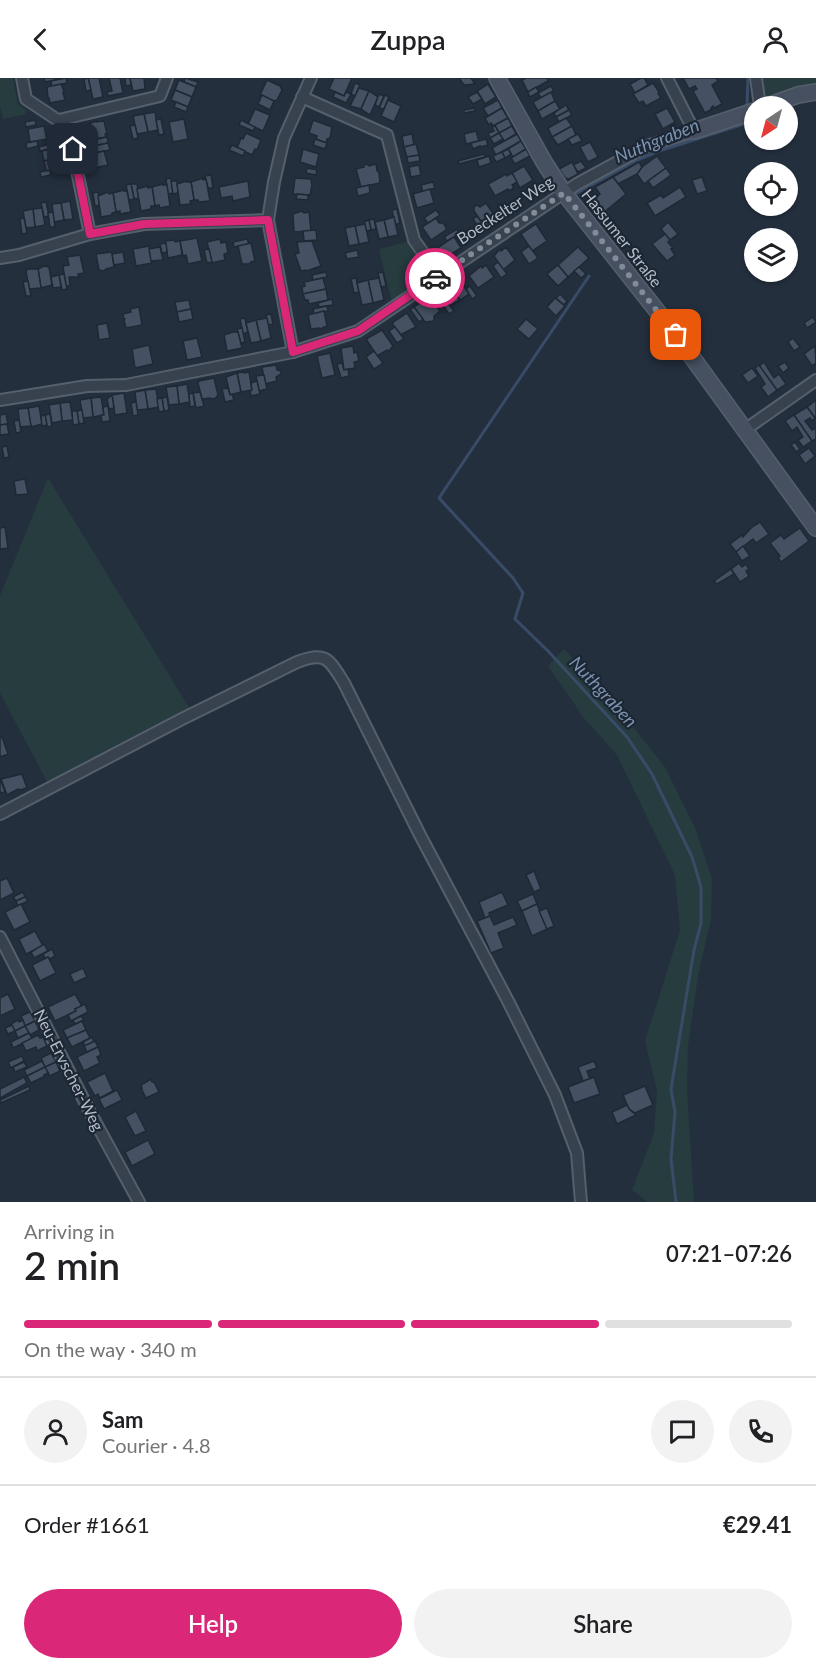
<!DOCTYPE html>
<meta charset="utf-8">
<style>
body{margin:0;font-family:Lato,sans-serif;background:#f2f2f2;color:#202124;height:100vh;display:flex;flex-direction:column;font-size:22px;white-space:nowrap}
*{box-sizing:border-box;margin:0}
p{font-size:20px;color:#757577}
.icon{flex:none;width:33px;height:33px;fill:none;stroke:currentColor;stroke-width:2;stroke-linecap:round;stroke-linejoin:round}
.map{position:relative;height:1124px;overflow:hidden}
.sheet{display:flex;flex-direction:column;background:#fff;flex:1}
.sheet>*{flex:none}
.needle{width:39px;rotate:216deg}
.fabs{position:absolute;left:744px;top:18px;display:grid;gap:12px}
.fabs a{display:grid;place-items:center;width:54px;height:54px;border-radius:50%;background:#fff;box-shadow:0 2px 4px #0004;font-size:30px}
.pin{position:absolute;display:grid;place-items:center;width:51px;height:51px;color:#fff;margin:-26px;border-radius:12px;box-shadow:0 3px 9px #0006}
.courier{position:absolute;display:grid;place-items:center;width:60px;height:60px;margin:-30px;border:4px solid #db2777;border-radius:50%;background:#fff;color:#222;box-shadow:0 2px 8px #0007}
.headline em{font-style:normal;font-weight:600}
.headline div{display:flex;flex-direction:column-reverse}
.headline{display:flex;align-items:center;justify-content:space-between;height:102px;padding:0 24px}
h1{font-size:39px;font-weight:600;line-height:45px}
.bar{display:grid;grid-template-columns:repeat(4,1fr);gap:9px 6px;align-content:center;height:72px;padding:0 24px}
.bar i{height:8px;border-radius:4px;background:#e0e0e0}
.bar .selected{background:#db2777}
.bar p{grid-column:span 4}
.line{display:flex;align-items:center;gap:15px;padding:0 24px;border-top:2px solid #e0e0e0}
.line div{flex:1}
.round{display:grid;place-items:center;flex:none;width:63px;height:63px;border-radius:32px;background:#f2f2f2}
.button{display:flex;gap:12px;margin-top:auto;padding:12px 24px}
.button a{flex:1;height:69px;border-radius:36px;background:#db2777;color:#fff;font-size:24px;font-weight:600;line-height:69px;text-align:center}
.button a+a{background:#f2f2f2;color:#202124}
header{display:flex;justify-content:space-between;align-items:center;height:78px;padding:0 24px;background:#fff;font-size:27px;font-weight:600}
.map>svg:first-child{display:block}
.green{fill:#263c3f}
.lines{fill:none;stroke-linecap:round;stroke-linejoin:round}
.stream{stroke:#394c67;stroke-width:3}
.building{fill:#455162;stroke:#1f2835;stroke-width:1.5}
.street-casing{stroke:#565f6c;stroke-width:14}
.secondary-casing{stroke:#565f6c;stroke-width:18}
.street{stroke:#38414e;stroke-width:10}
.secondary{stroke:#465061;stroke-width:15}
.done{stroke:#828b98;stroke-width:6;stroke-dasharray:0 10.8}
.route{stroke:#db2777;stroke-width:8}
.labels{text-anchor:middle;stroke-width:4.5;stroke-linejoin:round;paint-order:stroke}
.street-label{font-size:16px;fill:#b4bcc9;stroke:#1d2633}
.water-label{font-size:18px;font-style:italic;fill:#7c92b1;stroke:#1d2633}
</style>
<header><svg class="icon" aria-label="back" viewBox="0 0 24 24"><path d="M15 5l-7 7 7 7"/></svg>Zuppa<svg class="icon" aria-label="person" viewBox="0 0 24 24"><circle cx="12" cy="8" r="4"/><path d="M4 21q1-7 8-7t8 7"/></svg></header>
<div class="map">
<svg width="816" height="1124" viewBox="0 0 816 1124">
<rect width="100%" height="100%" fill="#242f3e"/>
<g class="green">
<path d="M0 0H13L18 27 25 31 26 36 3 41 0 28Z"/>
<path d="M756 0H816V5L765 23Z"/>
<path d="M414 162 439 197 393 229 379 171Z"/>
<path d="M48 400 193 636 51 711 0 615V518Z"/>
<path d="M564 571 614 625 665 689 696 752 712 801 711 841 698 898 688 968 687 1011 694 1124H648L632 1112 654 1055 657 1013 645 963 680 852 675 797 617 677 584 640 548 588Z"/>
</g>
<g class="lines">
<g class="stream">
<path d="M747 29 748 0"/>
<path d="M577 115 637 82 659 73 747 45 746 41"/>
<path d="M589 198 439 420 513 500 523 515 515 541 548 573 627 659 652 696 692 779 701 809V845L694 872 671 1011 675 1034 671 1081 676 1124"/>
</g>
</g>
<g class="building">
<path d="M44 0H59V1L45 4Z"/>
<path d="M66 0 67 5 52 8 51 3Z"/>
<path d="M88 0H99L103 19 93 21Z"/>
<path d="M88 0 91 12 86 13 84 1Z"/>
<path d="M109 0H120L123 15 108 18 107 14 112 13Z"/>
<path d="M125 0H130L131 7 126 8Z"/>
<path d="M130 0H144L145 11 133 13Z"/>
<path d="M185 0 198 4 196 9 184 4Z"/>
<path d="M334 0H352L344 18 329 11Z"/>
<path d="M459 0H471L475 6 464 7Z"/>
<path d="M526 0H547L548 3 528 14 522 2Z"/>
<path d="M641 0H644L648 7 635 15 630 6Z"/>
<path d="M683 0H716L718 3 712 7 722 26 714 30 713 28 711 30 712 31 705 35 693 13 697 11 695 8 689 11Z"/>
<path d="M179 2 196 9 192 19 175 12Z"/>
<path d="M267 2 280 8 282 12 277 22 274 23 260 17Z"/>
<path d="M355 5 360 7 355 18 351 16Z"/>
<path d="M653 5 659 14 658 15 661 20 646 28 643 23 639 25 633 16Z"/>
<path d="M61 6 64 13 63 15 65 22 50 25 49 20H48L47 9Z"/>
<path d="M488 6 496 19 485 26 477 13Z"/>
<path d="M551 8 554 13 541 20 538 15Z"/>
<path d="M536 9 539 14 530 19 527 13 528 14Z"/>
<path d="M359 10 369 13 361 31 350 28Z"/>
<path d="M175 12 192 19 188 29 171 22Z"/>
<path d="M369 13 378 19 370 37 361 31Z"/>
<path d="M335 14 344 18 346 14 351 16 346 25 333 19Z"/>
<path d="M477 14 482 21 473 26 468 19Z"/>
<path d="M551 14 555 23 538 33 533 24Z"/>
<path d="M379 16 384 18 379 29 375 27Z"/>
<path d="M262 17 274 23 270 32 258 26Z"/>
<path d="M385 17 389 19 384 31 379 30Z"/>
<path d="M388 22 401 28 394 44 381 38Z"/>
<path d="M498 22 502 30 488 38 483 30Z"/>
<path d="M555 23 560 31 542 41 538 33Z"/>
<path d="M176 24 188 29 186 34 174 29Z"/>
<path d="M566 27 569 32 556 39 554 35Z"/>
<path d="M475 30V33L464 35V32Z"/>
<path d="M502 30 508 40 493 48 491 45 489 47 485 40Z"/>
<path d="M667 30 675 44 663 51 655 36Z"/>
<path d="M255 31 270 37 263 53 248 46Z"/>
<path d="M569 32 572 37 559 44 556 39Z"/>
<path d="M155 34 158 52 148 54 144 36Z"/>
<path d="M144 36 148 54 137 56 133 38Z"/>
<path d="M508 40 512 48 499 55 495 47Z"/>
<path d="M566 40 572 48 552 59 548 50Z"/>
<path d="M161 41 164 56 159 57 156 42Z"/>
<path d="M184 41 188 61 173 64 169 44Z"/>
<path d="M35 42 36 47 26 49 25 44Z"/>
<path d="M241 42 255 49 253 53 239 47Z"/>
<path d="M313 42 332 49 330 60 327 61 326 65 316 61 317 58 309 55Z"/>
<path d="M97 43V44L104 43 107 56H105L106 59 94 61 93 59 84 60 81 48Z"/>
<path d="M135 47 138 60 133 61 130 48Z"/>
<path d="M44 48 47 61 30 64 28 51Z"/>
<path d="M495 48 499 55 490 60 488 55 494 53 492 49Z"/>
<path d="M512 48 516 56 504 63 499 55Z"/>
<path d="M572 48 576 57 558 67 552 59Z"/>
<path d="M476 53 479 63 466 66 464 56Z"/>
<path d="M246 55 261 62 257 72 255 71 252 77 237 70 241 60 243 61Z"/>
<path d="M499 55 503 61 494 66 490 60Z"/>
<path d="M412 56 414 67 404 69 402 58Z"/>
<path d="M517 56 521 63 496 77 492 70Z"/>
<path d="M578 56 582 63 572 67 568 61Z"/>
<path d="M107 59 108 65 94 68 93 62Z"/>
<path d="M315 61 327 65 325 71 313 67Z"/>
<path d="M486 61 488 67 480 69V68L473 71 471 65Z"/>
<path d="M37 63 38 68 27 71 26 65Z"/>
<path d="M521 63 526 71 513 79 508 71Z"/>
<path d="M590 64 598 79 588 84 580 69Z"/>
<path d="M108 65 110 72 95 75 94 68Z"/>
<path d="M49 66 50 71 40 73 39 69Z"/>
<path d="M416 66 419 77 407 79 404 69Z"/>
<path d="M232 67 245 73 243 78 229 72Z"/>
<path d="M60 69 62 79 44 83 42 73Z"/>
<path d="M303 71 319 76 316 89 300 84Z"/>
<path d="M508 71 511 76 505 80 502 74Z"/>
<path d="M526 71 530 78 515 86 511 80Z"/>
<path d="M104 73 108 87 89 91 86 77Z"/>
<path d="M502 74 505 80 496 84 493 78Z"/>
<path d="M484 76 485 79 459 86 458 83Z"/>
<path d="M419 77 420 83 408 85 407 79Z"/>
<path d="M489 78 491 85 479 89 477 82Z"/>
<path d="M657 78 666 90 644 106 637 96 642 89Z"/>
<path d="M62 79 64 89 46 93 44 83Z"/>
<path d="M581 83 586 90 578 94 573 87Z"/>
<path d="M572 84 578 96 569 101 565 100 559 91Z"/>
<path d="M639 84 642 89 637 96 618 106 613 99Z"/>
<path d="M367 86 369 88 376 86 377 93 379 94 380 105 361 109 356 91 364 89V87Z"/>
<path d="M419 87 421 97 411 99 409 89Z"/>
<path d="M524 88 533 102 520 110 512 95Z"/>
<path d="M307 90 317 92 316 97 306 95Z"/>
<path d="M666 90 671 97 653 110 648 103Z"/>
<path d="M50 92 51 97 41 99 40 94Z"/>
<path d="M512 95 517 104 512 107 514 110 509 113 508 111 495 118 488 106 506 96 507 98Z"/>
<path d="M211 97 213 110H208L205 98Z"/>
<path d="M613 99 626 116 597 140 587 126 600 116 595 109Z"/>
<path d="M702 99 707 113 697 116 692 102Z"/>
<path d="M171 100 173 115 168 116 166 101Z"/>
<path d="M203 100V102L206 101 210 123 199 124 198 122H194L191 104Z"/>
<path d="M295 100 311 101 312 107 310 117 293 116Z"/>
<path d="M171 103H177L178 115 173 116Z"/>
<path d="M187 103V104H191L194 122 190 123 191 126 180 127 177 106Z"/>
<path d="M248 103 250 119 233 123 232 118 221 120 219 109Z"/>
<path d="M433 104 435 110 423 114 421 107Z"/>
<path d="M131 106H137L139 120 134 121Z"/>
<path d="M131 106 134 121 129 122 126 107Z"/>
<path d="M163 106V107H167L170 128 160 130 159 127 155 128 152 109Z"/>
<path d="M369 107 370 115 358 118 356 110Z"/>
<path d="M148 108V110L152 109 155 128H151V131L141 133 137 111Z"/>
<path d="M680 109 686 119 655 138 647 125 661 117 663 120Z"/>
<path d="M430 111 434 125 417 130 413 116Z"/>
<path d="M124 112V113H127L131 134 120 136V133L116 134 113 115Z"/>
<path d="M98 114 100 127 95 128 93 115Z"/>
<path d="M108 114 109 116 113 115 116 134 112 135V137L101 139 98 118Z"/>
<path d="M297 116 308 117V122L296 121Z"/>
<path d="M70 123 73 141 64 142 61 125Z"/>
<path d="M46 124 49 138 44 139 41 125Z"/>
<path d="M61 125 64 142 54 144 52 126Z"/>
<path d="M486 125 499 144 487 152 474 133V129L477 127 480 129Z"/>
<path d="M506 127 512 136 503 141 498 132Z"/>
<path d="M42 130 45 147 35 149 33 131Z"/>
<path d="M33 131 35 149 26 150 23 133Z"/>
<path d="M397 131 400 145 395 147 392 132Z"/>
<path d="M436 132 440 137 428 145 424 140Z"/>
<path d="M302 133 304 135 309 134 311 153 294 154 293 136Z"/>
<path d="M53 134 55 149H50L48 135Z"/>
<path d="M477 138 485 149 480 152 473 141Z"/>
<path d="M394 139 398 157 388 159 384 142Z"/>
<path d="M24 140 27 155 22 156 20 141Z"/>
<path d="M436 140 439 145H443L446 149V152L431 162 422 149Z"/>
<path d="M374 141 376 151 371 152 369 142Z"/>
<path d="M369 142 371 152 366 153 364 144Z"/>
<path d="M384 142 388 159 379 161 375 144Z"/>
<path d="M668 144 678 156 670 162 661 151Z"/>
<path d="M365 146 369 164 359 166 355 148Z"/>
<path d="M536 146 547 163 532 173 521 156Z"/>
<path d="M355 148 359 166 349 168 345 150Z"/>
<path d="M457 151 459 156 447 163 444 159Z"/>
<path d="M316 152 317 162 304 163 303 153Z"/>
<path d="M665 156 670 162 668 164 673 170 671 171 675 177 667 183 652 166Z"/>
<path d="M454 159 461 170 443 181 436 171Z"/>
<path d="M197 160 202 183 188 186 186 177 183 178 180 163Z"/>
<path d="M220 161 221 165 226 164 228 175 224 176 225 182 212 185 207 164Z"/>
<path d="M247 161 249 166 234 169 233 164Z"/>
<path d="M174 162 175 164 180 163 182 177 168 180 165 163Z"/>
<path d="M312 163 321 188 306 193 305 192 301 193 295 176 299 175 297 164Z"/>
<path d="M166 165 167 174 162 175 160 166Z"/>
<path d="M251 165 255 183 251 184 249 186H242L238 168Z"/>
<path d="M149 168 152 185 136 188 133 171Z"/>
<path d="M529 168 538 180 529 186 521 174Z"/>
<path d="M160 169 163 182 151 183 149 171Z"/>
<path d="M506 169 515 182 503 192 494 178 500 171 501 173Z"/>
<path d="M578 169 589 180 568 199 558 187Z"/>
<path d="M209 171 212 184 207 185 204 172Z"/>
<path d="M357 172 359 179 347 181 345 175Z"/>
<path d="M112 174 114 189 106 191 104 193 99 192 96 176Z"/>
<path d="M123 174 125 185 114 187 112 176Z"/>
<path d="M80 177 84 195 78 196 79 199H69L70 208H66L63 188 69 187 67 179Z"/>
<path d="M498 184 507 196 501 200 493 188Z"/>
<path d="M486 187 494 199 478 210 469 198 481 188 482 190Z"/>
<path d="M558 187 568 199 558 208 547 196Z"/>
<path d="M44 188 49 189 52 207 41 210 38 191Z"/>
<path d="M579 189 586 196 581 200 574 193Z"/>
<path d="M28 191H38L41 210 29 211 26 193Z"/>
<path d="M326 194 327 199 313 202 312 197Z"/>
<path d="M383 194 386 208 381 209 378 195Z"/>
<path d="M64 196 67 211 62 212 59 197Z"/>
<path d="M59 197 61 209 53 210 51 199Z"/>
<path d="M458 199 469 216 460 222 449 206Z"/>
<path d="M323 200 326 211 303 216 302 209 305 208 304 204Z"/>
<path d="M356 200 359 214 354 215 351 201Z"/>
<path d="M379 200 384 222 373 225 368 202Z"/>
<path d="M368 202 373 225 362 227 357 205Z"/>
<path d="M28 203 31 218H26L23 204Z"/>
<path d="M449 206 460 222 450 228 439 212Z"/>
<path d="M470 208 477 218 472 221 466 211Z"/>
<path d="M326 211 328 222 309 226 308 222H305L303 216Z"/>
<path d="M560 216 567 223 564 227 556 220Z"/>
<path d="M430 218 433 223H436V227L440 233 434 238V243L425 244 414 229Z"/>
<path d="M555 220 565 228 556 238 547 229Z"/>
<path d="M332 221 333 227 319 229 318 225Z"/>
<path d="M189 222 191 231 177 234 175 224Z"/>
<path d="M447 224 454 233 449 236 443 227Z"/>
<path d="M327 228 328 233 314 236 313 231Z"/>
<path d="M139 229 142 247 126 250 124 242 125 240 124 242 123 236 131 234 130 231Z"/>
<path d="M414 229 423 241 419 244 410 231Z"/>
<path d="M191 231 193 241 179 244 177 234Z"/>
<path d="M324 233 327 248 320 251 319 250 311 251 308 237Z"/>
<path d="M407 235 416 249 400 257 392 245Z"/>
<path d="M271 236 273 246 268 247 266 237Z"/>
<path d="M813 239 816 244 807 250 804 245Z"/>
<path d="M245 240 248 254 243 256 240 241Z"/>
<path d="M267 240 271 260 261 263 256 242Z"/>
<path d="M526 241 538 251 529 261 517 251Z"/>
<path d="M256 242 261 263 251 265 246 245Z"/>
<path d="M107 245 110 260 99 262 97 247Z"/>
<path d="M395 249 404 261 397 265 389 253Z"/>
<path d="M242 250 245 264 241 265 237 251Z"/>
<path d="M382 252 393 268 389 273 387 272 377 278 366 261Z"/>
<path d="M233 254H238L242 270 227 273 224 257Z"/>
<path d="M197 260 202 279 187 282 183 263Z"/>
<path d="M793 260 800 269 794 273 788 264Z"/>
<path d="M149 267 153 286 135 290 132 271Z"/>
<path d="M353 268 354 275 357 274 359 283 354 284 355 290 344 292 341 270Z"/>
<path d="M815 268 816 285 812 288 804 276Z"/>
<path d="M374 273 383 285 374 291 366 279Z"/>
<path d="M330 275 335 297 322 300 317 278Z"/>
<path d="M764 284 774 300 779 296 786 306 777 312 759 288Z"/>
<path d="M785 284 789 290 783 295 778 288Z"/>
<path d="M342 285 344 292 348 291 349 298 341 300 337 286Z"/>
<path d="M276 287 277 292 281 293V296L276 299 277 303 265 306 262 289Z"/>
<path d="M759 287 777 312 768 319 761 309 765 306 755 290Z"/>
<path d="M752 290 758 298 748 305 742 297Z"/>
<path d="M243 294 244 295 249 294 252 312 241 314 237 295Z"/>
<path d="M237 295 241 314 230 317 226 299Z"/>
<path d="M264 297 267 311 259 313 256 298Z"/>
<path d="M214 300 218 317 216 320 212 321 210 320 202 321 198 305 199 303Z"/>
<path d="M257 303 260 316 251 318 250 313 252 312 251 305Z"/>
<path d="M187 306 190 324 179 326 177 308Z"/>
<path d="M177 308 179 326 169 327 166 309Z"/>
<path d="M228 310 230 317 232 316 234 322 225 324 222 311Z"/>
<path d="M156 311 159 329 148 331 145 312Z"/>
<path d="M145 312 148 331 137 332 135 314Z"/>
<path d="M200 314 204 328 196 330 193 315Z"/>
<path d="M124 315 127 335 115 337 112 317Z"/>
<path d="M193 315 195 328 190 329 189 316Z"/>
<path d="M112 317 114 330 109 331 107 321Z"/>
<path d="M101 319 104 337 93 339 91 320Z"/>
<path d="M167 319 169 332 164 333 162 320Z"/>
<path d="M91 320 93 339 83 340 80 322Z"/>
<path d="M162 320 164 333 159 334 157 321Z"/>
<path d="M816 322V340H815L807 329Z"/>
<path d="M70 324 73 342 62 343 60 325Z"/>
<path d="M136 324 138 337 133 338 131 325Z"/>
<path d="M60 325 62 343 52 345 49 327Z"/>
<path d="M39 328 42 346 31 349 28 330Z"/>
<path d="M108 328 110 343 102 344 101 337H104L103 329Z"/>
<path d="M807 329 815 340 812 343 810 340 805 343 812 352 816 350V361L812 363 794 337Z"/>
<path d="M28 330 31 348 20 349 18 331Z"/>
<path d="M82 332 84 345 79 346 77 333Z"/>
<path d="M72 333H77L79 346 73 347Z"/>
<path d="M6 336 8 346 0 347V337Z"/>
<path d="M50 336 52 348 47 349 45 337Z"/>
<path d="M45 337 47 347 42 348 41 338Z"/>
<path d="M794 337 812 363 803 369 798 362 803 359 797 349 792 353 785 343Z"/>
<path d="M19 342 21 354 16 355 14 343Z"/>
<path d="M7 346 9 356 0 357V347Z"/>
<path d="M795 364 800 371 796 374 791 367Z"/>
<path d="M7 368 9 379 4 380 2 369Z"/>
<path d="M809 370 815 378 805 386 799 377Z"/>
<path d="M25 401 28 416 16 417 14 403Z"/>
<path d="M760 444 769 456 756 465 753 461 736 474 730 466 742 457 743 459 752 449Z"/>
<path d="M5 449 8 470 0 471V450Z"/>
<path d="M800 450 809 463 781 484 778 480 780 478 770 465 781 457 784 461Z"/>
<path d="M743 468 750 478 742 483 736 474Z"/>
<path d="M739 485 742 489 746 486 749 491 746 493 749 498 740 504 731 491Z"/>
<path d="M731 491 734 496 717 506 714 503Z"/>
<path d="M2 659 8 676 0 679V660Z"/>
<path d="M22 696 27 710 20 712 18 711 7 717 1 701Z"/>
<path d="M0 700 5 714 1 715 0 713Z"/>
<path d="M534 793 541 811 534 814 526 797Z"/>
<path d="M7 800 14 815 0 822V803Z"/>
<path d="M23 814 25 819 16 823 13 819Z"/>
<path d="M502 814 508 827 489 835 490 838 485 840 479 824Z"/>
<path d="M533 816 537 826 522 833 517 823Z"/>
<path d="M25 819 28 823 18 828 16 823Z"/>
<path d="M21 826 30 844 14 852 5 834Z"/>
<path d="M537 826 547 851 532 858 522 833Z"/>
<path d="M547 830 554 848 547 851 539 833Z"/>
<path d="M490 838 494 847 513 839 517 847 498 855 504 870 491 875 477 843Z"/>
<path d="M35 853 43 868 26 876 19 861Z"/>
<path d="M44 866 48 873 34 880 31 874Z"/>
<path d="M52 871 55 878 50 881 48 879 45 880 43 876Z"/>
<path d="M48 879 56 895 40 903 32 887Z"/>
<path d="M83 890 87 899 74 905 70 896Z"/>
<path d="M8 916 15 931 0 938V920Z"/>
<path d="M75 916 82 928 75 931 76 933 55 943 48 929Z"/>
<path d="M85 926 88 934 71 943 68 937 76 933 75 931Z"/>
<path d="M30 934 35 943 25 948 21 938Z"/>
<path d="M81 938 84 942 75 946 73 942Z"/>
<path d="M18 942 19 944 23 942 25 948 15 953 11 946Z"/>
<path d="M35 943 39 952 30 957 25 948Z"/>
<path d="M82 943 86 952 67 960 63 952Z"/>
<path d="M12 947 15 953 8 956 5 950Z"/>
<path d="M25 948 29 955 18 960 15 953Z"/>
<path d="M86 952 90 960 72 969 67 960Z"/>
<path d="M29 955 32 961 13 970 11 964Z"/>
<path d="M38 957 40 960 43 959 47 968 37 973 36 969 26 973 22 965Z"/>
<path d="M92 959 94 964 85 968 83 964Z"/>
<path d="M95 963 98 969 87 974 84 968Z"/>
<path d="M98 969 101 977 97 979 100 985 84 993 77 979Z"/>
<path d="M51 975 56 984 45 989 41 980Z"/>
<path d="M22 978 24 983 11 990 8 984Z"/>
<path d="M42 983 45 989 27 998 24 992Z"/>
<path d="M594 983 597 990 587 993 590 1001 583 1003 578 989Z"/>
<path d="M24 984 27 989 15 994 13 989Z"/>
<path d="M56 984 60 993 50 998 45 989Z"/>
<path d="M45 989 48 995 44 997 45 998 31 1005 27 998Z"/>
<path d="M105 995 113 1013 100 1020 98 1016 95 1018 87 1004Z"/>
<path d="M24 999 27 1005 0 1020V1011Z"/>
<path d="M594 999 600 1016 574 1025 568 1009Z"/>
<path d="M151 1001 152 1004H154L159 1014 146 1020 141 1010H142L141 1007Z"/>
<path d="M29 1008 30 1012 1 1025 0 1022Z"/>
<path d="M645 1008 653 1027 635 1035 629 1031 623 1017Z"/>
<path d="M117 1012 122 1022 104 1031 99 1021Z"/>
<path d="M627 1027 629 1031 636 1037 617 1046 612 1034Z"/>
<path d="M136 1033 146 1053 135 1058 125 1039Z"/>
<path d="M148 1062 155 1076 132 1088 125 1074Z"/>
</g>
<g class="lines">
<defs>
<g id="street">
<path d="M22 0 26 21 68 49 90 156"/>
<path d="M756 0 760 28"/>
<path d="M302 19 387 57 414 162 439 197"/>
<path d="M59 42 160 18 167 0"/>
<path d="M0 180 19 177 90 156 144 146 268 142"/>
<path d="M293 274 268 142 274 104 284 60 311 0"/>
<path d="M0 322 87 308 126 307 293 274 358 253 577 106 647 68 694 53 667 0"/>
<path d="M746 351 816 302"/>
<path d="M0 736 182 641 297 584C326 573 329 581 344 605L420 757 508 923 555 1017 577 1075 581 1124"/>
<path d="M0 859 91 1036 139 1124"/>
</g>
<g id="secondary">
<path d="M497 0 544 84 564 115 676 257 816 450"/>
<path d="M767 28 798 17 816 14"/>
<path d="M694 53 754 33"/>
</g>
</defs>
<use href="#street" class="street-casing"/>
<use href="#secondary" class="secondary-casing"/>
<use href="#street" class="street"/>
<use href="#secondary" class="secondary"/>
</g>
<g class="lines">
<path class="done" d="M435 200 564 115 676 257"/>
<path class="route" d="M73 71 90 156 144 146 268 142 293 274 358 253 435 200"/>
</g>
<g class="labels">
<g class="street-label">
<text transform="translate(505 132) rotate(-33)" y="6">Boeckelter Weg</text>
<text transform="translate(622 160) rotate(52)" y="6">Hassumer Straße</text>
<text transform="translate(69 992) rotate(63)" y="6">Neu-Ervscher-Weg</text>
</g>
<g class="water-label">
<text transform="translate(657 63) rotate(-22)" y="6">Nuthgraben</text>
<text transform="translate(603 614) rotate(47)" y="6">Nuthgraben</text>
</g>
</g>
</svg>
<div class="fabs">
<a><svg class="needle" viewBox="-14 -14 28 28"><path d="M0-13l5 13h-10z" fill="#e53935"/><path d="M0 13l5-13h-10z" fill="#757577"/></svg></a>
<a><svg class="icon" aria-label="locate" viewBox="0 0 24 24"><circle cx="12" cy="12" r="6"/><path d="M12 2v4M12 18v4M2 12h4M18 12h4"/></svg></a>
<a><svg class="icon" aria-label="layers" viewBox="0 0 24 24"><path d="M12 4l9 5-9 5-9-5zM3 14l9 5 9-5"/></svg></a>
</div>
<div class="pin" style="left:676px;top:257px;background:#ea580c"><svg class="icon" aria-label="bag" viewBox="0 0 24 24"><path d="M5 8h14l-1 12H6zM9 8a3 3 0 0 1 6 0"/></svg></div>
<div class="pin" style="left:73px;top:71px;background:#1f2937"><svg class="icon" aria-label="home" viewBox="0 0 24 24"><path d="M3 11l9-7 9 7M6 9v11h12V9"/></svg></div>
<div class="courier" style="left:435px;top:200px"><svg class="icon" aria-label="car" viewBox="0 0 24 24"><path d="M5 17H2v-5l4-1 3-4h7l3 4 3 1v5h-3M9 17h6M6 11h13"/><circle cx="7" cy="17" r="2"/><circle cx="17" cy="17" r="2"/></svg></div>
</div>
<section class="sheet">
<div class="headline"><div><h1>2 min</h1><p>Arriving in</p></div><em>07:21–07:26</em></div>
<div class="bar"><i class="selected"></i><i class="selected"></i><i class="selected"></i><i></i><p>On the way · 340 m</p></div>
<div class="line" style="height:108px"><a class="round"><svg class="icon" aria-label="person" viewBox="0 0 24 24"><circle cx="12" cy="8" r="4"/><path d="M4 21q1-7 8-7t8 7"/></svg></a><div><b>Sam</b><p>Courier · 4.8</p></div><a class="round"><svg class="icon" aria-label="chat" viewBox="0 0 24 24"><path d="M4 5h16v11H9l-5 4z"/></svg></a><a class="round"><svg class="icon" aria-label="phone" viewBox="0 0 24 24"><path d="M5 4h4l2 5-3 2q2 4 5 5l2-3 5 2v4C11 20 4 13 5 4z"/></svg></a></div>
<div class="line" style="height:78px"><div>Order #1661</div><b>€29.41</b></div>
<div class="button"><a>Help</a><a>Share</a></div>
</section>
